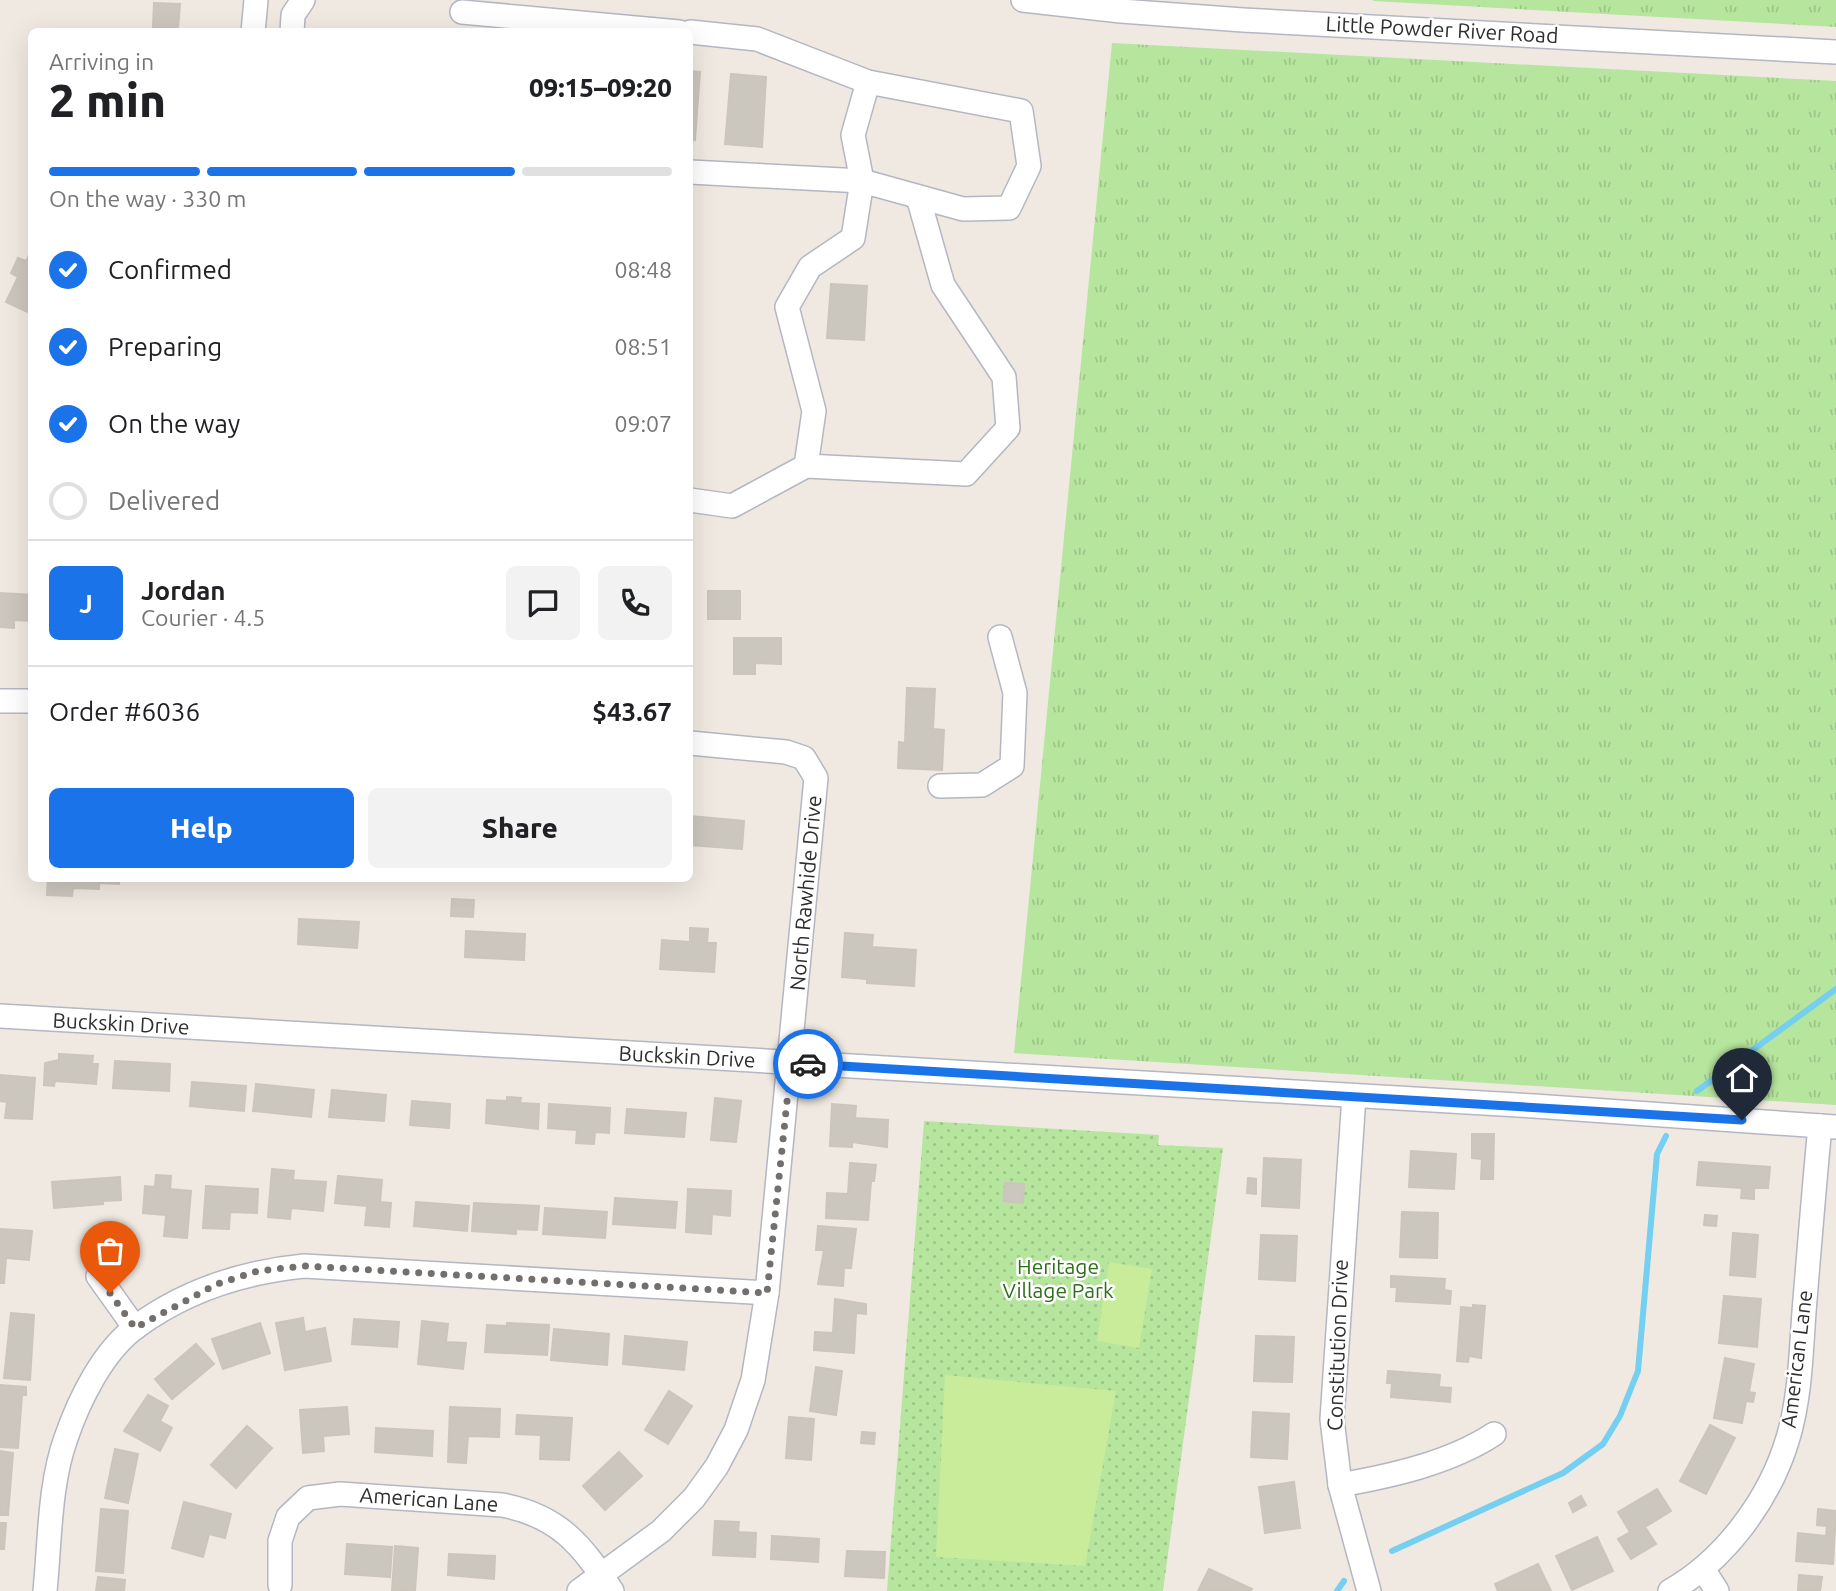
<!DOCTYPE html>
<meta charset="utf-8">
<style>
body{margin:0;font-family:Ubuntu,sans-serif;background:#f2f2f2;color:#202124;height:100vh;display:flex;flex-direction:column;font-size:26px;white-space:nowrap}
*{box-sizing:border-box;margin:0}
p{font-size:23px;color:#757577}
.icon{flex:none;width:38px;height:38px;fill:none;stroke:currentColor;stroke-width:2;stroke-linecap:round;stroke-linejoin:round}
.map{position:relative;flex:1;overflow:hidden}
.sheet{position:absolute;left:28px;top:28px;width:665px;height:854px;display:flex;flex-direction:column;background:#fff;border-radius:10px;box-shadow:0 7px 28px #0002}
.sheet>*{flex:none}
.pin{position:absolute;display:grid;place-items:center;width:60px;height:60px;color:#fff;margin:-72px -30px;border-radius:50% 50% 50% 0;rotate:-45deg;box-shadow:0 0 7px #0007}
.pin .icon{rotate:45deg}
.courier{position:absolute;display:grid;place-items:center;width:70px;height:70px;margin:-35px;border:5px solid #1a73e8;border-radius:50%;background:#fff;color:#222;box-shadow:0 2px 9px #0007}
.headline em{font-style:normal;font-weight:800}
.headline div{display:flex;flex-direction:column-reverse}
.headline{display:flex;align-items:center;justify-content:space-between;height:119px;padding:0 21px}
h1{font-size:46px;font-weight:800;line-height:52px}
.bar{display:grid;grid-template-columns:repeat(4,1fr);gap:10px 7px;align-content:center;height:84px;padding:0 21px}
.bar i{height:9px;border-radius:5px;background:#e0e0e0}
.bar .selected{background:#1a73e8}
.bar p{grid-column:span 4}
.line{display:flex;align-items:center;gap:18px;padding:0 21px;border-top:2px solid #e0e0e0}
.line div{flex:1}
.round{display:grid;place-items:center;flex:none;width:74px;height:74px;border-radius:10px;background:#f2f2f2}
ol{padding:0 21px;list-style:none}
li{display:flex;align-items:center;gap:21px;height:77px}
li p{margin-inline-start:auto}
li .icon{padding:7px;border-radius:50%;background:#1a73e8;color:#fff;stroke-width:4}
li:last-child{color:#757577}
li i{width:38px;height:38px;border:4px solid #e0e0e0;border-radius:50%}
.button{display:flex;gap:14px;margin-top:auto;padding:14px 21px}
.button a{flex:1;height:80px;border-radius:10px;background:#1a73e8;color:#fff;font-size:28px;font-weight:800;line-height:80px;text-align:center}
.button a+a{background:#f2f2f2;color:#202124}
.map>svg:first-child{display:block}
.grass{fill:url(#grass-tufts)}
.park{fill:url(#park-dots)}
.pitch{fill:#c9ec9a}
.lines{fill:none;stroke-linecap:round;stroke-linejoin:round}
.stream{stroke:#75cff0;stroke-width:6}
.building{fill:#cbc7bf;stroke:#cbc5ba;stroke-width:2}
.minor-casing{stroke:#b4b7c1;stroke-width:26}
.minor{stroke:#fff;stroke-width:23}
.done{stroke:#726f6d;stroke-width:7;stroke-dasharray:0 12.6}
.route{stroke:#1a73e8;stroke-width:9}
.labels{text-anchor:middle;stroke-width:5;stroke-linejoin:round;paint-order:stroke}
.street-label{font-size:21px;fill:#2e2e2e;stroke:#fff}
.park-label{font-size:21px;fill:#2c6e1b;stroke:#fff}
</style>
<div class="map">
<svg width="1836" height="1591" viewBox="0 0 1836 1591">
<defs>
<pattern id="grass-tufts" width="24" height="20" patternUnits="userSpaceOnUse" patternTransform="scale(1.75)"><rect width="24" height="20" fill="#b6e59e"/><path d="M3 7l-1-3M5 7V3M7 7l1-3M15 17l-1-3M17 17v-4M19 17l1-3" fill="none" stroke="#9dc588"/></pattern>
<pattern id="park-dots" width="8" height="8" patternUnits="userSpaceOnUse" patternTransform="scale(1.75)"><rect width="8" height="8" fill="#b6e59e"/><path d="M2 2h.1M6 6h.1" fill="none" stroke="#9dc588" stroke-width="1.8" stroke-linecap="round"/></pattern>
</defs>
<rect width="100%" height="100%" fill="#efe9e1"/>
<g class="grass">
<path d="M1836 0V27L1373 1V0Z"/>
<path d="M1112 43 1836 81V1105L1014 1053Z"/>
</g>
<path class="park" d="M924 1121 1159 1135 1158 1145 1223 1148 1163 1591H887Z"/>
<g class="pitch">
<path d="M1109 1262 1152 1269 1139 1348 1097 1341Z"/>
<path d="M945 1375 1116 1391 1085 1566 936 1557Z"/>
</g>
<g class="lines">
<g class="stream">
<path d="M1697 1091 1836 989"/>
<path d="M1392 1551 1563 1473 1603 1444 1620 1416 1638 1371 1657 1154 1666 1136"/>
<path d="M1337 1591 1344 1581"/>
</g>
</g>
<g class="building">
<path d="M154 3 180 4 178 28 153 27Z"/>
<path d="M690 71 700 72 695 140 690 139Z"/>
<path d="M731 74 766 77 762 147 725 144Z"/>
<path d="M32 249V314L6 302 18 277 11 273 18 258 26 261Z"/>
<path d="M831 284 867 286 864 340 827 338Z"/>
<rect x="708" y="591" width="32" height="28"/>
<path d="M0 593 32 595V621L14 620V628L0 627Z"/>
<path d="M734 638H781V664L755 663V674H734Z"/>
<path d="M907 688 935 689 933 729 944 730 942 770 898 768 899 742 905 743Z"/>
<path d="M690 816 744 821 742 849 690 845Z"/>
<path d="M48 878H119V884L99 883V889L73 888 72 896 47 895Z"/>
<path d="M452 899 474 900 473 917 451 916Z"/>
<path d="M299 919 359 922 357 948 298 944Z"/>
<path d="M690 928 708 929 707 943H716L714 972 660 969 662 940 690 942Z"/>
<path d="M466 931 525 934 524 960 465 957Z"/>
<path d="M845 933 873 935 872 947 916 950 914 986 867 983V979L842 977Z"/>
<path d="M59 1054 93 1056 92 1064H98L96 1084 55 1081 54 1086 44 1085 45 1063 59 1060Z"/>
<path d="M115 1061 170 1064 169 1091 113 1088Z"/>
<path d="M0 1075 35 1078 32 1119 5 1118 7 1102 0 1101Z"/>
<path d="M192 1082 246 1086 244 1111 190 1106Z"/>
<path d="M256 1084 314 1090 311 1117 253 1111Z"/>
<path d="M332 1090 386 1095 384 1121 329 1117Z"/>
<path d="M507 1097 521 1098 520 1103 539 1104 538 1129 486 1123 487 1100 507 1101Z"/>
<path d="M715 1098 741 1101 736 1142 711 1140Z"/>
<path d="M412 1101 450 1104 449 1128 410 1125Z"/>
<path d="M549 1104 610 1108 609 1133 595 1132 594 1144 576 1143 577 1130 548 1128Z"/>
<path d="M832 1104 856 1106 855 1118 888 1120 887 1147 852 1142V1147L830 1146Z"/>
<path d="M627 1109 686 1113 684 1137 625 1133Z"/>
<path d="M1472 1134H1494L1493 1179H1481L1482 1159 1472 1158Z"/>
<path d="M1411 1151 1456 1154 1454 1189 1409 1187Z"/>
<path d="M1264 1158 1301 1160 1299 1208 1262 1206Z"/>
<path d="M1699 1162 1770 1167 1768 1188H1754V1199L1741 1198 1742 1188 1697 1185Z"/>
<path d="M850 1163 876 1165 874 1181H871L868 1220 826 1218 827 1193 848 1194Z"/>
<path d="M272 1169 294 1171 293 1180 326 1182 323 1211 291 1208 290 1219 268 1217Z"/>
<path d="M156 1175 171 1176 170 1189 191 1191 187 1238 164 1236 166 1215 143 1213 145 1186 155 1187Z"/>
<path d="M338 1176 382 1180 380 1202 391 1203 389 1227 365 1225 367 1206 335 1203Z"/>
<path d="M120 1177 121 1200 103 1201V1204L54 1208 52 1182Z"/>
<path d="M1248 1178 1256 1179V1194L1247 1193Z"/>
<path d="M1005 1183 1024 1184 1023 1203 1003 1201Z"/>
<path d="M206 1186 258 1189 257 1213 230 1212 229 1229 203 1228Z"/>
<path d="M688 1189 731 1191 730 1216 712 1214 711 1234 686 1232Z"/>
<path d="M615 1198 677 1202 675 1228 613 1224Z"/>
<path d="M416 1202 469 1206 467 1231 414 1226Z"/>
<path d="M474 1203 539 1206 537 1230 516 1229V1234L472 1231Z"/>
<path d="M545 1208 607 1212 605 1238 543 1234Z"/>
<path d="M1402 1212 1438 1213 1437 1258 1400 1257Z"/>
<path d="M1705 1215 1717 1216 1716 1226 1704 1225Z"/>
<path d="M818 1226 856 1229 851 1268H844L843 1286 818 1284 824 1250H816Z"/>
<path d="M0 1229 32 1231 29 1260 6 1258 4 1283H0Z"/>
<path d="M1733 1233 1758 1235 1755 1277 1730 1275Z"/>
<path d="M1261 1235 1297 1236 1295 1281 1259 1279Z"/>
<path d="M1391 1276 1445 1279 1444 1290 1451 1291 1450 1304 1396 1301 1397 1287H1391Z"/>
<path d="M1724 1296 1761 1299 1757 1347 1719 1343Z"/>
<path d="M835 1299 866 1304V1314L856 1313 854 1353 814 1350 815 1332 833 1333Z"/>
<path d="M1473 1305 1485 1306 1481 1358 1469 1356 1468 1362 1457 1361 1461 1307 1473 1308Z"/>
<path d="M11 1313 34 1315 30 1380 4 1378Z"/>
<path d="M303 1318 305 1332 325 1328 331 1361 285 1370 276 1323Z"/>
<path d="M354 1319 399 1322 397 1347 352 1344Z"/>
<path d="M422 1321 448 1324 446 1342 466 1343 463 1369 418 1364Z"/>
<path d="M260 1323 270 1353 223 1369 212 1339Z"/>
<path d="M507 1323 549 1325 547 1355 485 1352 487 1325 507 1326Z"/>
<path d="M554 1329 609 1334 607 1365 551 1360Z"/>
<path d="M625 1336 687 1342 684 1370 623 1364Z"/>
<path d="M1256 1336 1294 1337 1292 1382 1254 1381Z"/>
<path d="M196 1344 214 1364 172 1399 155 1379Z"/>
<path d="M1725 1358 1754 1364 1749 1392 1755 1393 1753 1402 1746 1401 1742 1423 1714 1418Z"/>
<path d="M816 1367 842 1371 836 1415 810 1411Z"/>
<path d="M1388 1371 1440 1375 1439 1387 1451 1388 1450 1402 1391 1397 1392 1383H1387Z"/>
<path d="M0 1385 26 1387V1395H22L18 1448 0 1447Z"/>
<path d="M669 1391 692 1406 668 1444 645 1430Z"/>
<path d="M148 1395 168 1406 160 1421 172 1428 160 1451 124 1431Z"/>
<path d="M347 1407 349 1434 323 1436 324 1451 303 1453 300 1410Z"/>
<path d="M450 1407 500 1409 499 1437 468 1436 466 1463 448 1462Z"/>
<path d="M1253 1412 1289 1414 1287 1459 1251 1457Z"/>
<path d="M517 1415 572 1418 569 1460 540 1459 541 1435 516 1434Z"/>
<path d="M789 1417 814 1419 811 1460 786 1458Z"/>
<path d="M1710 1425 1735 1438 1706 1494 1680 1481Z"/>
<path d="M247 1426 272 1448 236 1488 211 1465Z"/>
<path d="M376 1428 433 1431 432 1456 375 1452Z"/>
<path d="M862 1432 875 1433 874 1444 861 1443Z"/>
<path d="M115 1449 138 1454 128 1503 105 1498Z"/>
<path d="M0 1451 13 1453 8 1515H0Z"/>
<path d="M619 1452 642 1476 605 1510 583 1486Z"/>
<path d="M1294 1482 1300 1528 1265 1533 1259 1487Z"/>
<path d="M1657 1489 1671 1511 1645 1527 1656 1544 1631 1559 1618 1539 1630 1532 1618 1512Z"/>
<path d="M1581 1496 1586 1505 1573 1512 1569 1503Z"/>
<path d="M184 1502 231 1514 225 1538 209 1534 203 1557 172 1548Z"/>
<path d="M101 1509 128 1511 123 1573 96 1571Z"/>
<path d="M1818 1509 1836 1511 1833 1564 1796 1561 1798 1533 1826 1536 1827 1526 1817 1525Z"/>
<path d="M715 1521 739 1522 738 1532 756 1533 755 1557 713 1555Z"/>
<path d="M0 1523H6L4 1549H0Z"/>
<path d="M772 1536 819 1539 818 1562 771 1559Z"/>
<path d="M1597 1537 1613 1571 1572 1590 1556 1556Z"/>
<path d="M347 1544 392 1547 390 1577 345 1574Z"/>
<path d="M395 1546 418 1548 415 1591H392Z"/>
<path d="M847 1551 885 1552 884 1578 845 1576Z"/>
<path d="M449 1554 495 1556 494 1579 448 1575Z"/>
<path d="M1538 1564 1551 1591H1498L1495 1584Z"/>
<path d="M1209 1569 1252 1589 1251 1591H1198Z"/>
<path d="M1799 1575 1822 1577 1820 1591H1798Z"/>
<path d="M98 1577 125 1580 124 1591H96Z"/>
</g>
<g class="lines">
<defs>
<g id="minor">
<path d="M1023 0 1121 11 1243 20 1836 52"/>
<path d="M462 12 679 32"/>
<path d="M253 32 256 0"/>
<path d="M292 32 293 15 303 0"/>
<path d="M690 32 757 39 868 82 1021 111 1029 166 1009 208 963 209 862 181 690 172"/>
<path d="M806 466 966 474 1008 428 1004 377 943 285 918 197"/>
<path d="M690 500 732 506 806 466 814 411 787 307 810 267 853 238 862 181 853 135 868 82"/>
<path d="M0 701H32"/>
<path d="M940 786 982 785 1012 766 1015 693 1000 637"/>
<path d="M0 1016 1534 1106 1836 1127"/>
<path d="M1354 1096 1332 1419 1340 1485 1369 1591"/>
<path d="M98 1276 135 1328"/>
<path d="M1340 1485C1391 1476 1450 1463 1494 1434"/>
<path d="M1703 1569 1717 1591"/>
<path d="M280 1585V1541L288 1517 308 1498 340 1494 502 1505C559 1516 581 1544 612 1591"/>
<path d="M45 1591C50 1542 49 1485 66 1438 79 1400 103 1351 136 1327 186 1290 244 1272 304 1266L767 1293"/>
<path d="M579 1591 661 1531 694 1498 717 1466 736 1430 753 1380 767 1293 816 778 804 758 786 752 690 743"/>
<path d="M1670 1591C1725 1560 1770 1499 1788 1438 1800 1398 1801 1354 1804 1312 1809 1250 1814 1188 1820 1126"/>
</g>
</defs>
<use href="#minor" class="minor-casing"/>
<use href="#minor" class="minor"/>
</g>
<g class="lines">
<path class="done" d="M110 1293 135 1328 217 1284 258 1271 304 1266 767 1293 791 1063 808 1064"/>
<path class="route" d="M808 1064 1742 1120"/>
</g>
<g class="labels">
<g class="street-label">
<text transform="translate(1442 30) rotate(3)" y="7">Little Powder River Road</text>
<text transform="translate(806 893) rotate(-85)" y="7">North Rawhide Drive</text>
<text transform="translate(121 1024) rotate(3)" y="7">Buckskin Drive</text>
<text transform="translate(687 1057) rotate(3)" y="7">Buckskin Drive</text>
<text transform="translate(1338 1345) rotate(-88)" y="7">Constitution Drive</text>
<text transform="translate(1797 1359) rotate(-83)" y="7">American Lane</text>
<text transform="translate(429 1500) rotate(4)" y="7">American Lane</text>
</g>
<g class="park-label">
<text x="1058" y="1274">Heritage<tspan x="1058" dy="24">Village Park</tspan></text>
</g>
</g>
</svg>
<div class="pin" style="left:110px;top:1293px;background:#ea580c"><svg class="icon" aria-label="bag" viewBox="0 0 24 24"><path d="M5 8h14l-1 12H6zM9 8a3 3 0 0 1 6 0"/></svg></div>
<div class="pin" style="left:1742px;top:1120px;background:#1f2937"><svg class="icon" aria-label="home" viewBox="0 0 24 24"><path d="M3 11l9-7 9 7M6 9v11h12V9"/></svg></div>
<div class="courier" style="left:808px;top:1064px"><svg class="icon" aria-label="car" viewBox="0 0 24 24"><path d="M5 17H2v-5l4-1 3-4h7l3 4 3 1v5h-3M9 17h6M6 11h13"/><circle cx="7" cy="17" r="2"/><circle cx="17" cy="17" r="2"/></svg></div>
<section class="sheet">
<div class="headline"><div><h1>2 min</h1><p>Arriving in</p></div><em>09:15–09:20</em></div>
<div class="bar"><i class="selected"></i><i class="selected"></i><i class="selected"></i><i></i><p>On the way · 330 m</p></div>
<ol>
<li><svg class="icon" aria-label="check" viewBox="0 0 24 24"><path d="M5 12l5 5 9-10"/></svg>Confirmed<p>08:48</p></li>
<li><svg class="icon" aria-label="check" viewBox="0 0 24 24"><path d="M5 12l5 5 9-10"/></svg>Preparing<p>08:51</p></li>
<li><svg class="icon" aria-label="check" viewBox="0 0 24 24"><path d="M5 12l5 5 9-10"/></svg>On the way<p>09:07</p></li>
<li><i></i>Delivered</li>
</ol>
<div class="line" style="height:126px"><b class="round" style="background:#1a73e8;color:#fff">J</b><div><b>Jordan</b><p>Courier · 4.5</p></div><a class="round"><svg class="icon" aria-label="chat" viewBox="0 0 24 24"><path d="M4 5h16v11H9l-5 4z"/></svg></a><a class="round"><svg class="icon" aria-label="phone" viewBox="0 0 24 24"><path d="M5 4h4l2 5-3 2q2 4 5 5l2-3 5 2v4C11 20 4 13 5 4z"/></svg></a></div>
<div class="line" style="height:91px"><div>Order #6036</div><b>$43.67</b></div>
<div class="button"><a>Help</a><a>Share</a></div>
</section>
</div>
